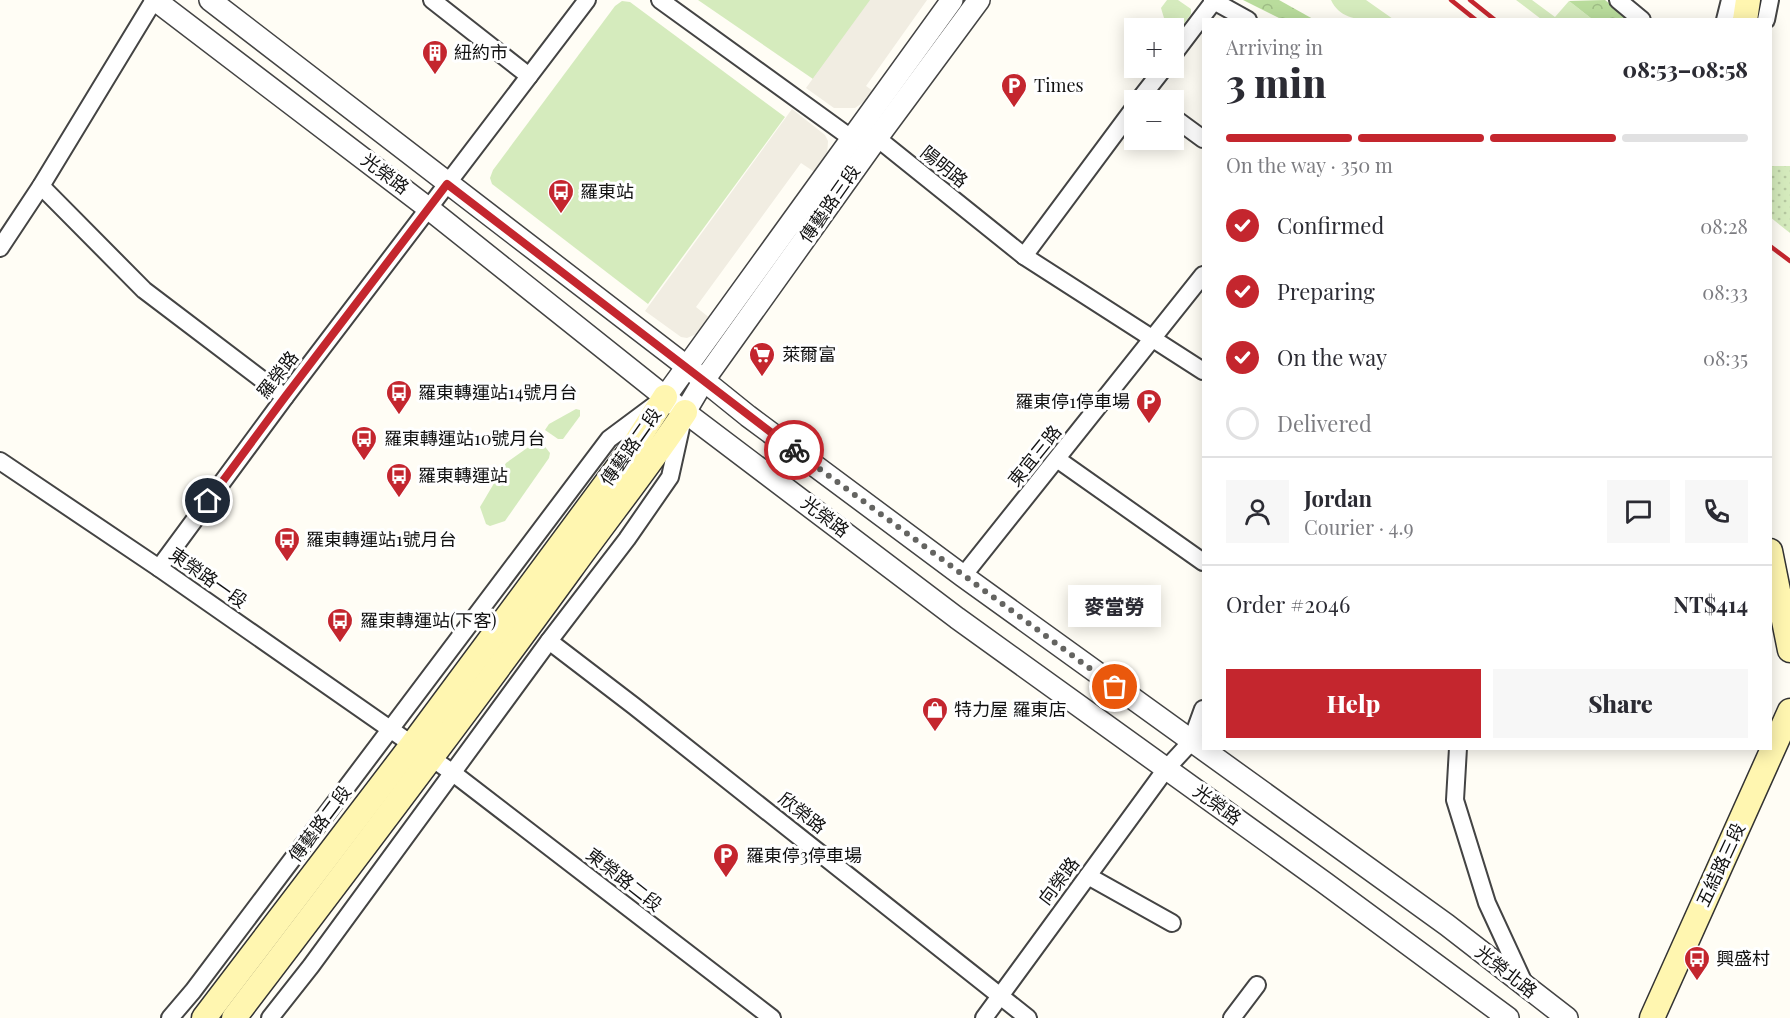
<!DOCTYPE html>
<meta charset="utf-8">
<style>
body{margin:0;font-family:"Playfair Display","Noto Sans TC",serif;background:#f7f7f7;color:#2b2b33;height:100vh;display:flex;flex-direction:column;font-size:22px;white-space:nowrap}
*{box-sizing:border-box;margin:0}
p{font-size:20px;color:#7c7c81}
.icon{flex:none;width:33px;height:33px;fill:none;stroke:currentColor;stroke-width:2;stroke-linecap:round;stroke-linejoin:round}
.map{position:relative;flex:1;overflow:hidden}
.drawer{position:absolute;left:1202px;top:18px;width:570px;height:732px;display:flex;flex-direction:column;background:#fff;border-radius:0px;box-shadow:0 3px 15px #0003}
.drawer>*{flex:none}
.controls{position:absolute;left:1124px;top:18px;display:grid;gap:12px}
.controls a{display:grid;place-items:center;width:60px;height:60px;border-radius:0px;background:#fff;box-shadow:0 3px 15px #0003;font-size:30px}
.pin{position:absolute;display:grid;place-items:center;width:51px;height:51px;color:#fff;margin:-26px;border:3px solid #fff;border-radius:50%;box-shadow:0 2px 6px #0007}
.courier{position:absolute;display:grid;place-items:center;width:60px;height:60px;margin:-30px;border:4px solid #c4262e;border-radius:50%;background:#fff;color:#222;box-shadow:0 2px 8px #0007}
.bubble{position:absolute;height:42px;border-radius:0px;background:#fff;box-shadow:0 3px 15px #0003;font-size:20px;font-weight:800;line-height:42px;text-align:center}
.head em{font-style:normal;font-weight:800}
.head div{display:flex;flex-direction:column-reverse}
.head{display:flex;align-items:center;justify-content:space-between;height:102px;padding:0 24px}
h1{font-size:39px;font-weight:800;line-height:45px}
.bar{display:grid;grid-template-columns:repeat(4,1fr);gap:9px 6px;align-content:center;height:72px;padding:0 24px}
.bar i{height:8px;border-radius:4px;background:#e1e1e2}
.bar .active{background:#c4262e}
.bar p{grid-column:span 4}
.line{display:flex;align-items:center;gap:15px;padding:0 24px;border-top:2px solid #e1e1e2}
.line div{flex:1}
.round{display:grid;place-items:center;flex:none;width:63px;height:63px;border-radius:0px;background:#f7f7f7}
ol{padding:0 24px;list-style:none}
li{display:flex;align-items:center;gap:18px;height:66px}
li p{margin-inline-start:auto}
li .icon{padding:6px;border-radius:50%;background:#c4262e;color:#fff;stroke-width:4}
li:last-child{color:#7c7c81}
li i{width:33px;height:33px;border:3px solid #e1e1e2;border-radius:50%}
.action{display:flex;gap:12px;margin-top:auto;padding:12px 24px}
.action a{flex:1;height:69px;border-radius:0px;background:#c4262e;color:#fff;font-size:24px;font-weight:800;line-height:69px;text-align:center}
.action a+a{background:#f7f7f7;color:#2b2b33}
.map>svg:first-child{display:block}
.grass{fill:#d5ebbd}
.forest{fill:url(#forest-crowns)}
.park{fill:url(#park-dots)}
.plaza{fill:#f1ede2}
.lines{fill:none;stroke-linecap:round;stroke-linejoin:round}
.minor-casing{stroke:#444;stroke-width:20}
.tertiary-casing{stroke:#444;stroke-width:24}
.secondary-casing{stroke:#333;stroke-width:27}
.minor{stroke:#fff;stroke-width:16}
.tertiary{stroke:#fff;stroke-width:21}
.secondary{stroke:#fff6b0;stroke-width:24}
.rail{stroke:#c4262e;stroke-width:4.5}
.done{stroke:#646461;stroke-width:6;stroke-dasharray:0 10.8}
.route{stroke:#c4262e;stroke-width:8}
.labels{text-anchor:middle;stroke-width:6;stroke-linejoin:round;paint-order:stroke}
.poi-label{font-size:18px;fill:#111;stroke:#fff;text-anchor:start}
.street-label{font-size:18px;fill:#111;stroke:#fff}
</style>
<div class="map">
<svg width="1790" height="1018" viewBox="0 0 1790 1018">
<defs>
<pattern id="forest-crowns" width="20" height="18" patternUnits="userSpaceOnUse" patternTransform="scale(1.5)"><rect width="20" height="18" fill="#b9dc9c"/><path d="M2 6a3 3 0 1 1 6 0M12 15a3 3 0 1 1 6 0" fill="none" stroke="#9ebc85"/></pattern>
<pattern id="park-dots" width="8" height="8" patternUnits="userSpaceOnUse" patternTransform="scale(1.5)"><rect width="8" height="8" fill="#d5ebbd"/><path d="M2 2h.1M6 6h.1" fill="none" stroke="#b6c8a1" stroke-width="1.8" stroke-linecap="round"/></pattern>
</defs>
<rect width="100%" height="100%" fill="#fffdf5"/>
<g class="grass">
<path d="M698 0H872L813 79Z"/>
<path d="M1167 0H1178L1191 9V14L1173 39V28H1167L1161 8Z"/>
<path d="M1331 0H1366L1393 19C1371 20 1342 24 1331 0Z"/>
<path d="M1516 0H1532L1555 17 1569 1 1592 19H1541Z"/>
<path d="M622 1 630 2 785 117 648 304 492 184 490 178 493 170 615 6Z"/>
<path d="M576 409 580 410V416L563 439H558L545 430 549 424Z"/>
<path d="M537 441 542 443 550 453 549 458 505 521 490 526 486 524 480 507 506 463Z"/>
</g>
<g class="forest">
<path d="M1243 0H1279L1313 19H1281Z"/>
<path d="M1605 0 1629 19H1592L1569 1Z"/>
</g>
<path class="park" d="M1770 166H1790V233L1770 217Z"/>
<g class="plaza">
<path d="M870 0H927L866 86 873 91 868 99 855 108H834L806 88Z"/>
<path d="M792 109 825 135 828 141 827 156 816 173 801 163 696 307 711 319 699 333 687 338 681 337 645 311Z"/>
</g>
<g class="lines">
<defs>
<g id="minor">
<path d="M432 0 529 76"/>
<path d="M660 0 851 138H877L1024 256 1203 371"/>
<path d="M1212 0 1248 20"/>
<path d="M1618 0 1642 20"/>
<path d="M1725 20 1730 0"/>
<path d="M1766 20 1770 0"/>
<path d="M1173 55 1214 1"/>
<path d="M1139 100 1164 68"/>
<path d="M1173 117 1203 139"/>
<path d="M41 186 144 290 285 397"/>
<path d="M0 248 41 186 154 0"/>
<path d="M1024 256 1134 108"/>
<path d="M1057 459 1203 562"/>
<path d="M0 461 159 568 453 773 772 1018"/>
<path d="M159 568 285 397 587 0"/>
<path d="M963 576 1203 275"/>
<path d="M549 641 634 706 1028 1018"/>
<path d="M1458 748 1455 800 1487 903 1524 983"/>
<path d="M1088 876 1172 923"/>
<path d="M170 1018 193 991 609 439 656 404"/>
<path d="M270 1018 311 966 549 641 627 539 670 477 682 423"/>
<path d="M984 1018 1166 769 1191 742 1203 709"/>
<path d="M1232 1018 1257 985"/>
</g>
<g id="tertiary">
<path d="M155 0 428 208 665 397 957 618 1325 883 1508 1018"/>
<path d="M210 0 686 366 748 416 963 576 1447 925 1567 1018"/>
<path d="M665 397 952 0"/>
<path d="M685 412 704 380 877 138 979 0"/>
</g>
<g id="secondary">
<path d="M1745 20 1748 0"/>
<path d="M1770 551 1790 650"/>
<path d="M204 1018 412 745 633 447 665 397"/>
<path d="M234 1018C347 870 460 721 570 570 608 517 649 466 685 412"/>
<path d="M1652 1018 1790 711"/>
</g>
</defs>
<use href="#minor" class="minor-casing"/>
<use href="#tertiary" class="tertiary-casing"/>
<use href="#secondary" class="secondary-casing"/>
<use href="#minor" class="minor"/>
<use href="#tertiary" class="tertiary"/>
<use href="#secondary" class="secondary"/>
<g class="rail">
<path d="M1451 0 1476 20"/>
<path d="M1470 0 1495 20"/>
<path d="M1770 246 1790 261"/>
</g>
</g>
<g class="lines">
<path class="done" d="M794 450 1115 687"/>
<path class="route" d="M208 501 285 397 447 184 794 450"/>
</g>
<defs>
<symbol id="building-pin" viewBox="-11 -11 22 30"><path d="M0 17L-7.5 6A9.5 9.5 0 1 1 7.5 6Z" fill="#c4262e" stroke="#fff"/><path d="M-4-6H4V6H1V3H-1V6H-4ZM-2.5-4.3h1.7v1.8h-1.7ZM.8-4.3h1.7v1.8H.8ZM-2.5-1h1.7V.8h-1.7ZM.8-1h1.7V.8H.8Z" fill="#fff"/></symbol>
<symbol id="parking-pin" viewBox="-11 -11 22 30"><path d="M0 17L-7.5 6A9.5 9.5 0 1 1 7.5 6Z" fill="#c4262e" stroke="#fff"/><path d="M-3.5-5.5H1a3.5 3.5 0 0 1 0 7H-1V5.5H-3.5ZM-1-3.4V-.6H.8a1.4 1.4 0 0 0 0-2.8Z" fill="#fff"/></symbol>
<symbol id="bus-pin" viewBox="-11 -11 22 30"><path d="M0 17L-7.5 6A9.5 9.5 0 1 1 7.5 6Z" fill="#c4262e" stroke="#fff"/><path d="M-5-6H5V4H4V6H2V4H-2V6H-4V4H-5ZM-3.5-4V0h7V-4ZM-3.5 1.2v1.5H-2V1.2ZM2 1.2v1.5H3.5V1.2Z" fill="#fff"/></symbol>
<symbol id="supermarket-pin" viewBox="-11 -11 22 30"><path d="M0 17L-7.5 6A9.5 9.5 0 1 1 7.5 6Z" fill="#c4262e" stroke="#fff"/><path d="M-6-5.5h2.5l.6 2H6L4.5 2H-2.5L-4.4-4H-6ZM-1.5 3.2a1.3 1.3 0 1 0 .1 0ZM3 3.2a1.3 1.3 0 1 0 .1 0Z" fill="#fff"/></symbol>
<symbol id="shop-pin" viewBox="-11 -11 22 30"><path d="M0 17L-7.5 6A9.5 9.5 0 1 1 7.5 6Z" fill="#c4262e" stroke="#fff"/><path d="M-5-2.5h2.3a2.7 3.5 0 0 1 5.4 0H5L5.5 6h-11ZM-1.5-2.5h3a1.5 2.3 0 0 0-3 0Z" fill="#fff"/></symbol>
</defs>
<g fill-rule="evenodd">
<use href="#building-pin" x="420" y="38" width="30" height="40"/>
<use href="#parking-pin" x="999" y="71" width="30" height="40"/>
<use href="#bus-pin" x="546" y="177" width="30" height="40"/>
<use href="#supermarket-pin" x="747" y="340" width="30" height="40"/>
<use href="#bus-pin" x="384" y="378" width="30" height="40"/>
<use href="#parking-pin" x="1134" y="387" width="30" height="40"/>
<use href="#bus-pin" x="349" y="424" width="30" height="40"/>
<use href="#bus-pin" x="384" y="461" width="30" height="40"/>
<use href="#bus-pin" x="272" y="525" width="30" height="40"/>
<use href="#bus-pin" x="325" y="606" width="30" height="40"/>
<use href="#shop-pin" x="920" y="695" width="30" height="40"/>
<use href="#parking-pin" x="711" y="841" width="30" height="40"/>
<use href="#bus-pin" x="1682" y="944" width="30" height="40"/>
</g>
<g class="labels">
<g class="poi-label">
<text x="454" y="59">紐約市</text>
<text x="1034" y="92">Times</text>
<text x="580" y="198">羅東站</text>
<text x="782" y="361">萊爾富</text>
<text x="418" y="399">羅東轉運站14號月台</text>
<text x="1130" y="408" text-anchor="end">羅東停1停車場</text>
<text x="384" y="445">羅東轉運站10號月台</text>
<text x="418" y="482">羅東轉運站</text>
<text x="306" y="546">羅東轉運站1號月台</text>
<text x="360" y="627">羅東轉運站(下客)</text>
<text x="954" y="716">特力屋 羅東店</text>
<text x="746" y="862">羅東停3停車場</text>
<text x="1716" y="965">興盛村</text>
</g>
<g class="street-label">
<text transform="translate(944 167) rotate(39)" y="6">陽明路</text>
<text transform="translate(385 174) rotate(37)" y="6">光榮路</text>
<text transform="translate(830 204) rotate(-55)" y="6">傳藝路三段</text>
<text transform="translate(278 375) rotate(-52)" y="6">羅榮路</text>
<text transform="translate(631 447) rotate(-55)" y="6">傳藝路二段</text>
<text transform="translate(1035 456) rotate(-51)" y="6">東宜三路</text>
<text transform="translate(825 517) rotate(37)" y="6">光榮路</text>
<text transform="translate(208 578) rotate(35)" y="6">東榮路一段</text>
<text transform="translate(1217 805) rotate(36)" y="6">光榮路</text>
<text transform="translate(802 813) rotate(38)" y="6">欣榮路</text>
<text transform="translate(320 824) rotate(-53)" y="6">傳藝路二段</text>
<text transform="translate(1721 865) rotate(-65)" y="6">五結路三段</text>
<text transform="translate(624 880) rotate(38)" y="6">東榮路二段</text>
<text transform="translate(1059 881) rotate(-53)" y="6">向榮路</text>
<text transform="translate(1506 972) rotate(38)" y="6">光榮北路</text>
</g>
</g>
</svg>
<div class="controls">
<a>+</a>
<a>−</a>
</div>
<div class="pin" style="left:1115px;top:687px;background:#ea580c"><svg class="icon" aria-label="bag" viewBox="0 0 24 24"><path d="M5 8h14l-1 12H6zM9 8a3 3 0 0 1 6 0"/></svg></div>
<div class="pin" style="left:208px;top:501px;background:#1f2937"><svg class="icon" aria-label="home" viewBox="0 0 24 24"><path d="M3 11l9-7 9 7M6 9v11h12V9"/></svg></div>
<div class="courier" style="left:794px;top:450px"><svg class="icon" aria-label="bike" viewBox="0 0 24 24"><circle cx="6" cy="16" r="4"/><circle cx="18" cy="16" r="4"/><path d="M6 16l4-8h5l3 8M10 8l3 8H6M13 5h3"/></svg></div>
<div class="bubble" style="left:1068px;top:585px;width:93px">麥當勞</div>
<section class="drawer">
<div class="head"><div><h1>3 min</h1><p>Arriving in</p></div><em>08:53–08:58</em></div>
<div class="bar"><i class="active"></i><i class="active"></i><i class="active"></i><i></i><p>On the way · 350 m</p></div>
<ol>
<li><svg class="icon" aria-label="check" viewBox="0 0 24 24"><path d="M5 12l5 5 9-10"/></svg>Confirmed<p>08:28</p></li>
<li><svg class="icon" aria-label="check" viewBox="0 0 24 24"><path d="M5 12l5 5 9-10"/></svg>Preparing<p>08:33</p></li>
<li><svg class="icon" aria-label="check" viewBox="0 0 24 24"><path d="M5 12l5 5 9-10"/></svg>On the way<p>08:35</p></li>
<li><i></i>Delivered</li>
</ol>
<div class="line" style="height:108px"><a class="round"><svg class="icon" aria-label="person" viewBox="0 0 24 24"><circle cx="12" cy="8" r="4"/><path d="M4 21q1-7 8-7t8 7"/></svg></a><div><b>Jordan</b><p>Courier · 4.9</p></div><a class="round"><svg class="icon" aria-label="chat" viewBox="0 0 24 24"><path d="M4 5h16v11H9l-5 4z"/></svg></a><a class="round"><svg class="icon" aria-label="phone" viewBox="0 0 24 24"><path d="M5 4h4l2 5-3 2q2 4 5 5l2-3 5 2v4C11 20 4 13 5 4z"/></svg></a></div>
<div class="line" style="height:78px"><div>Order #2046</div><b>NT$414</b></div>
<div class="action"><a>Help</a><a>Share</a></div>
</section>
</div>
